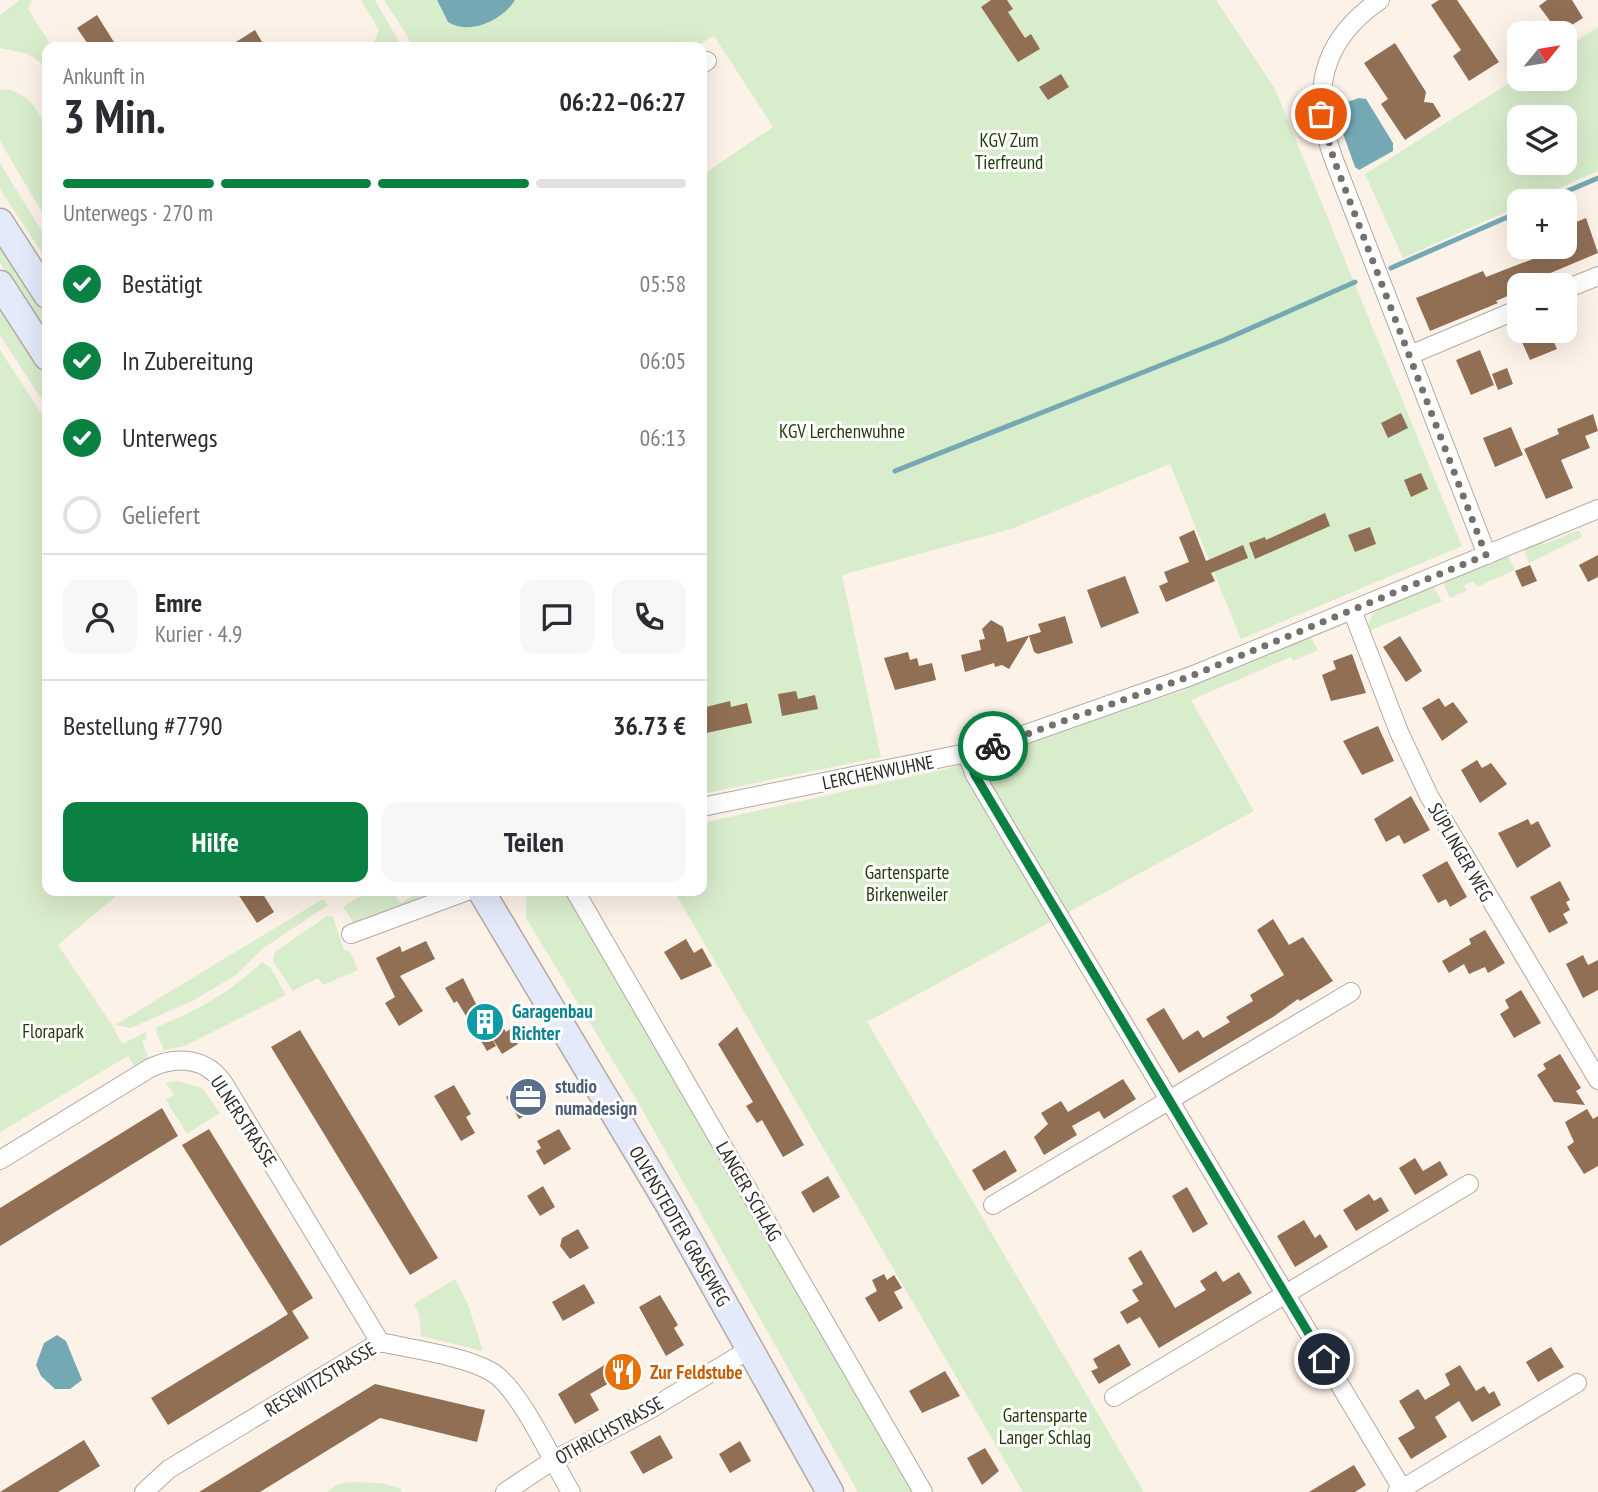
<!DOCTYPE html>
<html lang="de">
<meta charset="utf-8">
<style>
body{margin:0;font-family:"PT Sans Narrow",sans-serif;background:#f7f7f7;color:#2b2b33;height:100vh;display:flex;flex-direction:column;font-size:26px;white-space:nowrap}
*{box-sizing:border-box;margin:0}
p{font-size:23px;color:#7c7c81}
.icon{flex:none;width:38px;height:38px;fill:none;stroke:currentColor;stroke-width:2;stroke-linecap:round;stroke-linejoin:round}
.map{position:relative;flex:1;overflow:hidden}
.details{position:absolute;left:42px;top:42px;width:665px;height:854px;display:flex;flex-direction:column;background:#fff;border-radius:14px;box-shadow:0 7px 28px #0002}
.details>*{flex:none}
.needle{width:46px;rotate:60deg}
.buttons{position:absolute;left:1507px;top:21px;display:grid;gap:14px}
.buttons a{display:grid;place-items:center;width:70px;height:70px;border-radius:14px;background:#fff;box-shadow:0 7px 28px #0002;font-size:35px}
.pin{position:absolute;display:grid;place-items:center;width:60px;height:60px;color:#fff;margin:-30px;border:4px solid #fff;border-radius:50%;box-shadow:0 2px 7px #0007}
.courier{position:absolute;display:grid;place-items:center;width:70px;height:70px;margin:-35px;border:5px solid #0b8043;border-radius:50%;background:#fff;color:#222;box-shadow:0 2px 9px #0007}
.headline em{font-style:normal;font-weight:700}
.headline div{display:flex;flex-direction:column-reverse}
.headline{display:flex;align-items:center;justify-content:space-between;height:119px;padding:0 21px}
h1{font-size:46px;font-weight:700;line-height:52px}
.bar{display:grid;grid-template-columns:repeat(4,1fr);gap:10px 7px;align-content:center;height:84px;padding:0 21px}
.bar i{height:9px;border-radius:5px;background:#e1e1e2}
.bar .active{background:#0b8043}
.bar p{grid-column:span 4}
.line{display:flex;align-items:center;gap:18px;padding:0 21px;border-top:2px solid #e1e1e2}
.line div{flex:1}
.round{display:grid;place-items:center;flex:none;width:74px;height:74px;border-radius:14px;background:#f7f7f7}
ol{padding:0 21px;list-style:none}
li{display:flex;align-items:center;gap:21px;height:77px}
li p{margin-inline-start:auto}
li .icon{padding:7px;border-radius:50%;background:#0b8043;color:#fff;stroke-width:4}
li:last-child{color:#7c7c81}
li i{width:38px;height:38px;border:4px solid #e1e1e2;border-radius:50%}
.button{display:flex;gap:14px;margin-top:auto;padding:14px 21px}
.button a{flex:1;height:80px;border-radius:14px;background:#0b8043;color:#fff;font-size:28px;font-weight:700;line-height:80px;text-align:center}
.button a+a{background:#f7f7f7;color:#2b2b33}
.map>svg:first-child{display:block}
.green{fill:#d8edcc;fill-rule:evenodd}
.water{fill:#74a9b4}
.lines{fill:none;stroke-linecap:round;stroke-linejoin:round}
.stream{stroke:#74a9b4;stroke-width:5}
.building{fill:#916f55}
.street-casing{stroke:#b3a9a0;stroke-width:20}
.secondary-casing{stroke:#b3a9a0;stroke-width:29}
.street{stroke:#fff;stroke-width:18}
.secondary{stroke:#e5eafa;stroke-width:26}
.done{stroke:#766f6a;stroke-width:7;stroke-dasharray:0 12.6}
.route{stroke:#0b8043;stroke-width:9}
.labels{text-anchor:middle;stroke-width:6;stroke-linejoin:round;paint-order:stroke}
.park-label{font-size:19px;fill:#1d3b03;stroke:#fff}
.street-label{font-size:19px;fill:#2d2926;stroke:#fff}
.culture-label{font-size:19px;font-weight:bold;fill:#0d838f;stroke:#fff;text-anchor:start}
.service-label{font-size:19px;font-weight:bold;fill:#4e5e75;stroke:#fff;text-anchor:start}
.food-label{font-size:19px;font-weight:bold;fill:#c56008;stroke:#fff;text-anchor:start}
</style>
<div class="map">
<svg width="1598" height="1492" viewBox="0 0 1598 1492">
<rect width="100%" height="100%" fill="#fdf2e8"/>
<g class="green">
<path d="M20 0H32L28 9 52 47H47V67L28 54 0 48V15Z"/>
<path d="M361 0H375L402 47H377L374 43 379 30Z"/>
<path d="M384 0H437L448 22C470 36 503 19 515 0H1216L1275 89 1462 546 1241 639 1170 464 1011 529 842 575 881 757 702 794V175L773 127 714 36 695 47H411L408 37Z"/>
<path d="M1598 27V171L1530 201H1519V206L1403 258 1365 174 1519 77 1564 79 1565 48ZM1519 117H1564V163H1519Z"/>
<path d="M0 90C23 86 43 113 47 134 52 155 47 198 47 221L0 141Z"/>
<path d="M0 163 47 240V261L0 189Z"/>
<path d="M0 239 47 312V336L0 263Z"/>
<path d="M0 304 47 376V408L0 335Z"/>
<path d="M0 350 47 422V891H122L58 945 112 1025 122 1044 146 1032 147 1039 142 1041 148 1057 135 1067 128 1056 0 1132Z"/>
<path d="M1579 530 1582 537 1529 563 1523 548 1541 540 1544 544Z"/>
<path d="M1507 553 1515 570 1477 587 1473 581 1464 586 1467 591 1450 598 1442 580Z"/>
<path d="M1432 584 1442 601 1369 631C1365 603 1411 594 1432 584Z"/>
<path d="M1310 636 1318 650 1293 661 1291 657 1191 700 1254 811 867 1022 797 903 1144 1492H1023L674 891H702V823L949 768 1185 690 1188 695 1184 686Z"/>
<path d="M369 891H392L401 903 419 891 429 894 360 923 353 922 343 907Z"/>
<path d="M527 891H565L917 1492H858L635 1097 526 918Z"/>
<path d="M323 899 328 905 262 949 236 975 192 1001 131 1028 115 1025Z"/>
<path d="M327 916 333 917 344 950 350 951 358 970 323 985 318 978 293 991 273 961 275 952Z"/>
<path d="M262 962 270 967 286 995 185 1046 164 1050 156 1032 157 1027C201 1008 227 995 262 962Z"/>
<path d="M177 1081 202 1088 220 1113 187 1134 166 1100 174 1095 166 1083Z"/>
<path d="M455 1279 468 1304 483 1351 421 1336 419 1314 414 1304Z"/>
<path d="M350 1482 380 1483 400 1488 402 1492H327L338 1484Z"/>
</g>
<g class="water">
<path d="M437 0H515C503 20 470 36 448 22Z"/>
<path d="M1359 98 1366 99 1393 143V151L1359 170 1355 167 1336 114 1347 102Z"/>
<path d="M57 1335 66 1341 82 1380 70 1389H55L41 1376 36 1365 44 1343Z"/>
</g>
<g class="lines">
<g class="stream">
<path d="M1544 201 1598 178"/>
<path d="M1391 268 1519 212"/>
<path d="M895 471 1224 340 1355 282"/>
</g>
</g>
<g class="building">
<path d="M991 0H1007L1013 9 1008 12 1025 38 1031 34 1040 49 1018 62 981 7Z"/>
<path d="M1439 0H1457L1499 62 1469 81 1453 56 1461 50 1431 5Z"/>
<path d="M1547 0H1572L1583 18 1559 33 1539 6Z"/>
<path d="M97 15 117 47H90L77 28Z"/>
<path d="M255 30 265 47H228Z"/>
<path d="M1395 43 1426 92 1424 102 1433 103 1441 116 1405 140 1381 104 1388 99 1364 63Z"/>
<path d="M1061 74 1069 87 1048 100 1039 87Z"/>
<path d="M1586 218 1598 253 1529 282 1531 285H1519V291L1496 301 1498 303 1430 331 1416 298 1483 271 1486 277 1564 247V227Z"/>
<path d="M1517 331H1549L1557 349 1530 360Z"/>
<path d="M1480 350 1494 385 1471 395 1456 360Z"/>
<path d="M1507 368 1513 384 1498 390 1492 374Z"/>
<path d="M1401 413 1408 428 1388 438 1381 423Z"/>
<path d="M1593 414 1598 431 1585 436 1590 448 1561 460 1573 488 1546 499 1524 449 1559 434 1557 429Z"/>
<path d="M1511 427 1523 455 1495 467 1483 438Z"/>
<path d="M1421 473 1428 489 1411 497 1404 480Z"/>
<path d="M1325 513 1330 526 1255 559 1249 543 1265 537 1266 540Z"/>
<path d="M1370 527 1376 544 1355 552 1348 535Z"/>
<path d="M1194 530 1206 561 1243 545 1248 558 1211 573 1215 581 1166 602 1159 586 1168 582 1164 572 1189 562 1179 537Z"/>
<path d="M1598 555V577L1588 582 1579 565Z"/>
<path d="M1530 565 1537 581 1522 587 1515 571Z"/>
<path d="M1125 576 1139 613 1101 628 1087 590Z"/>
<path d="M1065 616 1073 643 1038 654 1034 652 1029 636 1009 669 1002 665 995 667 994 663 965 672 961 655 981 650 979 640 985 639 982 629 991 620 1003 627 1007 642 1041 632 1038 624Z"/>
<path d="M1400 636 1422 671 1406 682 1383 647Z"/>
<path d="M908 652 910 660 917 658 919 666 932 663 936 680 895 690 884 658Z"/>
<path d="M1352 654 1366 693 1331 701 1322 675 1336 669 1333 661Z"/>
<path d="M796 691 798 699 815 695 818 709 782 716 778 694Z"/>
<path d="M1439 698 1445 707 1453 702 1468 722 1442 741 1422 708Z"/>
<path d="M730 701 731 707 747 703 752 723 702 734V708Z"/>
<path d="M1378 726 1394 761 1362 775 1343 741Z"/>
<path d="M1477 760 1482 768 1491 763 1507 784 1480 803 1461 770Z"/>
<path d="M1411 796 1430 830 1404 844 1399 835 1386 842 1374 819Z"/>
<path d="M1528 819 1531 825 1538 821 1551 846 1517 868 1498 833Z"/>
<path d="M1447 861 1467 897 1450 907 1446 899 1438 903 1422 875Z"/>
<path d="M1560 881 1570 900 1566 902 1570 910 1563 914 1568 923 1549 933 1530 897Z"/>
<path d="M236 891H261L274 912 257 923Z"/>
<path d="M1273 919 1289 945 1303 937 1333 981 1300 1001 1298 999 1273 1017 1179 1073 1146 1019 1164 1008 1183 1040 1198 1030 1203 1038 1230 1022 1226 1017 1253 1001 1250 995 1284 975 1257 930Z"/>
<path d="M1485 930 1505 963 1488 973 1485 967 1469 974 1464 964 1449 973 1442 961 1471 944 1469 939Z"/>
<path d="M686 939 694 953 702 948 712 966 681 980 664 952Z"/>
<path d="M426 941 435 959 400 976 423 1011 399 1026 385 1003 395 997 376 958 400 946 402 952Z"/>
<path d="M1583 955 1588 965 1598 960V990L1583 998 1566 964Z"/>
<path d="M463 978 481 1014 491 1008 506 1032 510 1029 518 1044 502 1054 491 1036 496 1046 487 1051 457 1001 454 1003 445 988Z"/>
<path d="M1521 990 1541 1023 1514 1038 1500 1014 1509 1008 1505 1000Z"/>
<path d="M737 1027 804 1145 783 1157 762 1120 757 1123 746 1106 753 1102 718 1044Z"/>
<path d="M300 1030 438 1258 410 1275 271 1047Z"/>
<path d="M1560 1054 1581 1088 1576 1091 1585 1105 1554 1102 1537 1075 1546 1069 1543 1064Z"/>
<path d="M1123 1079 1136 1099 1104 1119 1099 1111 1072 1126 1077 1135 1044 1155 1034 1137 1048 1124 1041 1113 1061 1101 1068 1112Z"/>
<path d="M530 1082 544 1104 519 1119 506 1097Z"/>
<path d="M454 1085 471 1114 466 1117 475 1133 461 1141 434 1096Z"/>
<path d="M162 1108 178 1136 0 1246V1208Z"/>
<path d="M1587 1109 1593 1119 1598 1116V1166L1584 1174 1567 1147 1574 1142 1565 1122Z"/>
<path d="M209 1129 313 1298 292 1311 309 1338 168 1425 151 1398 274 1323 288 1314 182 1145Z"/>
<path d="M559 1129 571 1149 544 1165 536 1151 541 1148 537 1141Z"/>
<path d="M1005 1150 1017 1171 984 1191 972 1170Z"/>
<path d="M1415 1158 1423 1171 1440 1161 1448 1175 1415 1195 1399 1168Z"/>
<path d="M828 1176 840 1197 813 1213 801 1192Z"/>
<path d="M543 1186 555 1207 540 1216 527 1196Z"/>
<path d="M1187 1187 1208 1224 1193 1233 1172 1196Z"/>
<path d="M1369 1194 1374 1201 1381 1197 1389 1211 1356 1231 1343 1210Z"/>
<path d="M1304 1220 1315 1238 1320 1234 1328 1247 1295 1267 1277 1236Z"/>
<path d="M578 1229 589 1248 570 1259 560 1246 562 1238Z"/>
<path d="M1141 1250 1175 1308 1206 1290 1200 1281 1216 1271 1223 1282 1239 1272 1252 1293 1159 1348 1140 1317 1127 1324 1120 1312 1139 1301 1132 1290 1143 1284 1128 1258Z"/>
<path d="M884 1274 887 1280 894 1275 902 1288 894 1292 903 1308 879 1322 865 1298 877 1291 872 1280Z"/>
<path d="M584 1284 595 1303 563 1321 552 1302Z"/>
<path d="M660 1295 678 1325 674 1328 684 1345 666 1356 639 1307Z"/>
<path d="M1119 1344 1131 1365 1099 1384 1091 1371 1098 1368 1093 1359Z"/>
<path d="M1551 1347 1564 1367 1538 1382 1526 1362Z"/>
<path d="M622 1354 637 1380 624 1388 618 1378 590 1394 599 1410 575 1424 558 1394Z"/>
<path d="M1460 1365 1476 1391 1484 1386 1489 1394 1494 1391 1501 1405 1472 1422 1459 1401 1435 1417 1447 1437 1411 1459 1398 1438 1415 1428 1399 1401 1418 1389 1425 1400 1450 1385 1445 1374Z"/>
<path d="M945 1371 960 1396 922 1413 909 1391Z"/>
<path d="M375 1384 485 1410 477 1442 380 1418 260 1492H199Z"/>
<path d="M660 1435 673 1458 643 1474 630 1452Z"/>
<path d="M84 1440 100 1466 58 1492H0Z"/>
<path d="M740 1441 751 1461 730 1473 719 1454Z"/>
<path d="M985 1448 999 1471 982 1485 967 1458Z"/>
<path d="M1354 1465 1366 1485 1355 1492H1309Z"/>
</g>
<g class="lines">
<defs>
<g id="street">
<path d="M1380 0C1320 41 1310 94 1334 160L1487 555"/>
<path d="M702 64 707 61"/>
<path d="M1564 290 1598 276"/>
<path d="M1410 355 1519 309"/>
<path d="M1352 610 1399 732 1429 796 1598 1080"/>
<path d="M967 754 975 775 1011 836 1404 1492"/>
<path d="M702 807 981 750 1191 676 1598 509"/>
<path d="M575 891 923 1492"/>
<path d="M351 934 467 891"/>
<path d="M0 1160 150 1068C177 1055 207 1058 224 1084L380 1342"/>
<path d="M993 1205 1351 992"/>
<path d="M1114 1397 1469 1184"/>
<path d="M144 1492 169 1469 380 1342C411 1349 464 1356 490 1371 519 1386 552 1461 571 1492"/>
<path d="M505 1492 552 1461 647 1411 750 1349"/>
<path d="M1397 1492 1577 1383"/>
</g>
<g id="secondary">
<path d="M0 222 47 295"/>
<path d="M0 284 47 357"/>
<path d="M481 891 669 1205 830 1492"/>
</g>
</defs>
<use href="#street" class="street-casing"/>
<use href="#secondary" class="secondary-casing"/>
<use href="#street" class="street"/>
<use href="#secondary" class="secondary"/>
</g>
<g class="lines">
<path class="done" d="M993 746 1191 676 1486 555 1334 160 1321 114"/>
<path class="route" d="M993 746 967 754 975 775 1324 1359"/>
</g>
<defs>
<symbol id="building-disc" viewBox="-11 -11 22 22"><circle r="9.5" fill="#0f9aa8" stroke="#fff"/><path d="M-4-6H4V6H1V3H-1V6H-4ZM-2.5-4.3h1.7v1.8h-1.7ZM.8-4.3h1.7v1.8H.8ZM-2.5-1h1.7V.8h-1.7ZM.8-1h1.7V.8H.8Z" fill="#fff"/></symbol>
<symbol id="office-disc" viewBox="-11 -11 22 22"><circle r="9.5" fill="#5c6f8a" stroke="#fff"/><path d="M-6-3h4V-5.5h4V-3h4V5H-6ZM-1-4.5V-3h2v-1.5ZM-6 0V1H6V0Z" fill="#fff"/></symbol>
<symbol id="restaurant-disc" viewBox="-11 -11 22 22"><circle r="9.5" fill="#e8710a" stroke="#fff"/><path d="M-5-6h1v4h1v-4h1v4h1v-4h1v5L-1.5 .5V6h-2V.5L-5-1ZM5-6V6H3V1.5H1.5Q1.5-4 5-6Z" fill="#fff"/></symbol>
</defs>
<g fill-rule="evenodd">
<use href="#building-disc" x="463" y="1000" width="44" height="44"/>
<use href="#office-disc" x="506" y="1075" width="44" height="44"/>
<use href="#restaurant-disc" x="601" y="1350" width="44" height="44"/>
</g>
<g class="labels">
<g class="park-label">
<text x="1009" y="147">KGV Zum<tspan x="1009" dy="22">Tierfreund</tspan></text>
<text x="842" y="438">KGV Lerchenwuhne</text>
<text x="907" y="879">Gartensparte<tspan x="907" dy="22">Birkenweiler</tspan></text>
<text x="53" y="1038">Florapark</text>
<text x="1045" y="1422">Gartensparte<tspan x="1045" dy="22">Langer Schlag</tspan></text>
</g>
<g class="street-label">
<text transform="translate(878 772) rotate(-11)" y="7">LERCHENWUHNE</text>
<text transform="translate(1461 852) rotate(60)" y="7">SÜPLINGER WEG</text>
<text transform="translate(244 1121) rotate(57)" y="7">ULNERSTRASSE</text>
<text transform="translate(749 1191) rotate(60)" y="7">LANGER SCHLAG</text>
<text transform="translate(680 1226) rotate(60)" y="7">OLVENSTEDTER GRASEWEG</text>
<text transform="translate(320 1379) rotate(-31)" y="7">RESEWITZSTRASSE</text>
<text transform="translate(609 1430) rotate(-29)" y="7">OTHRICHSTRASSE</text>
</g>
<g class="culture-label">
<text x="512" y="1018">Garagenbau<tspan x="512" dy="22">Richter</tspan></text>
</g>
<g class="service-label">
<text x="555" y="1093">studio<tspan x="555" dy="22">numadesign</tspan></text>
</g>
<g class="food-label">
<text x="650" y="1379">Zur Feldstube</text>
</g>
</g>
</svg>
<div class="buttons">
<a><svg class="needle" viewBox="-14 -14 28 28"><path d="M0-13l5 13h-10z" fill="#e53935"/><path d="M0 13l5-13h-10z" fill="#7c7c81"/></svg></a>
<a><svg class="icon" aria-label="layers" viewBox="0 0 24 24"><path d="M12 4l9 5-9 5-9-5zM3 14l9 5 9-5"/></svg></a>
<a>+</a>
<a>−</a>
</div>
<div class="pin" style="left:1321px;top:114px;background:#ea580c"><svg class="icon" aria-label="bag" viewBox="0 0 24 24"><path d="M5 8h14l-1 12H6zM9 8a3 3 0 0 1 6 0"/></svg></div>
<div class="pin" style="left:1324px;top:1359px;background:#1f2937"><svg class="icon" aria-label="home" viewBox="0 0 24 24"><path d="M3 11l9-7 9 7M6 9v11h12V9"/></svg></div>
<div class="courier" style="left:993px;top:746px"><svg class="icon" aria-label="bike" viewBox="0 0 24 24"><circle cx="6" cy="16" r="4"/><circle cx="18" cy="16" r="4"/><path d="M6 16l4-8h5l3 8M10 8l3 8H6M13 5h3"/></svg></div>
<section class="details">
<div class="headline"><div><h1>3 Min.</h1><p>Ankunft in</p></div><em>06:22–06:27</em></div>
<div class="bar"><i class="active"></i><i class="active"></i><i class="active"></i><i></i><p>Unterwegs · 270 m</p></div>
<ol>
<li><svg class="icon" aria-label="check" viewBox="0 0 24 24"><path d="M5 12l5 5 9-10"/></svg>Bestätigt<p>05:58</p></li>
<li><svg class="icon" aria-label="check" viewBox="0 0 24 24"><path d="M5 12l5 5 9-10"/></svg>In Zubereitung<p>06:05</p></li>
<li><svg class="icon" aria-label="check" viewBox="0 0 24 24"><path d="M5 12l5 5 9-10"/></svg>Unterwegs<p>06:13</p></li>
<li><i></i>Geliefert</li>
</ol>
<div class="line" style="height:126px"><a class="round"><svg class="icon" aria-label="person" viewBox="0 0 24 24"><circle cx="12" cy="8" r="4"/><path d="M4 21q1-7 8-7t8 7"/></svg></a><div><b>Emre</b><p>Kurier · 4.9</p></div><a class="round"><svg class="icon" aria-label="chat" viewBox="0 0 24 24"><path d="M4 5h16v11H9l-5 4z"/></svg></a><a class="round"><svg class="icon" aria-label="phone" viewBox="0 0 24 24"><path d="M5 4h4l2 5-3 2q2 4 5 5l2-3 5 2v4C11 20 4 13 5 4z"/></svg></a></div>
<div class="line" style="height:91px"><div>Bestellung #7790</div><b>36.73 €</b></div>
<div class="button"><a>Hilfe</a><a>Teilen</a></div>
</section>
</div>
